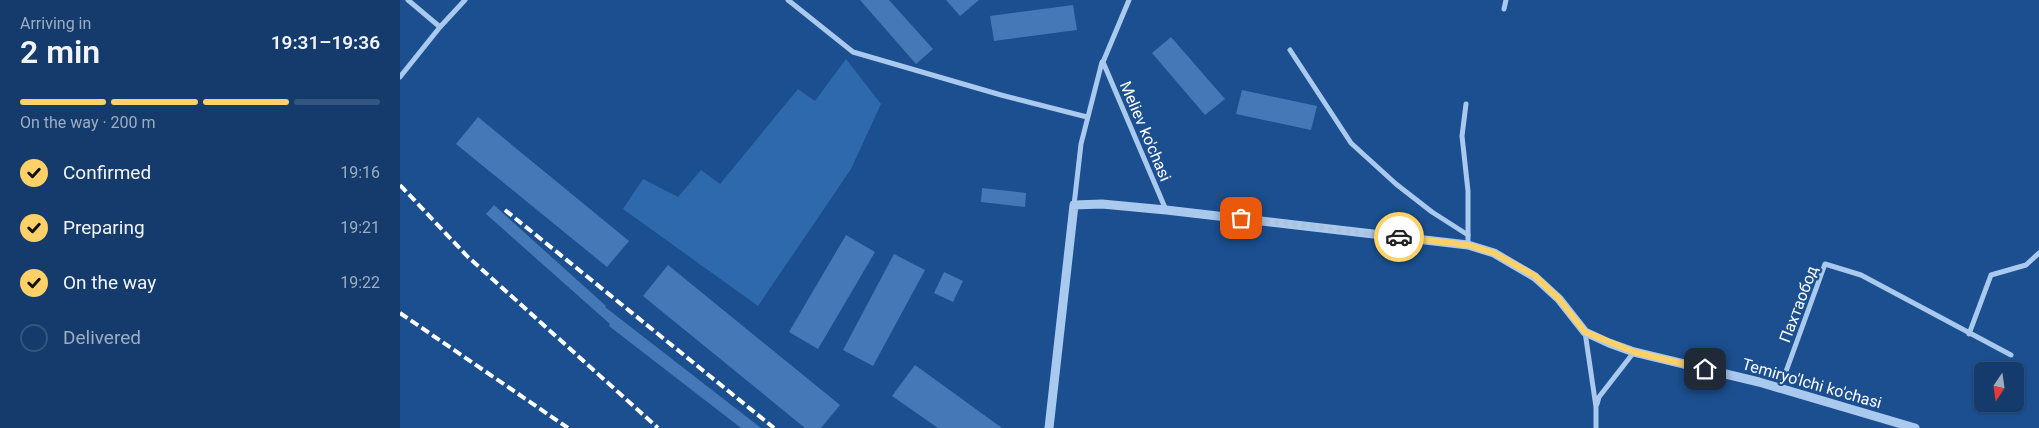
<!DOCTYPE html>
<meta charset="utf-8">
<style>
body{margin:0;font-family:Roboto,sans-serif;background:#1d4271;color:#f1f3f6;height:100vh;display:flex;flex-direction:column;font-size:19px;white-space:nowrap}
*{box-sizing:border-box;margin:0}
p{font-size:16px;color:#9dadc1}
.icon{flex:none;width:28px;height:28px;fill:none;stroke:currentColor;stroke-width:2;stroke-linecap:round;stroke-linejoin:round}
.map{position:relative;flex:1;overflow:hidden}
.panel{display:flex;flex-direction:column;background:#143b6b;width:400px}
.panel>*{flex:none}
.needle{width:32px;rotate:193deg}
.tools{position:absolute;left:1574px;top:362px;display:grid;gap:10px}
.tools a{display:grid;place-items:center;width:50px;height:50px;border-radius:8px;background:#143b6b;box-shadow:0 1px 4px #0004,0 0 0 1px #33557e;font-size:25px}
.pin{position:absolute;display:grid;place-items:center;width:42px;height:42px;color:#fff;margin:-21px;border-radius:10px;box-shadow:0 2px 8px #0006}
.courier{position:absolute;display:grid;place-items:center;width:50px;height:50px;margin:-25px;border:4px solid #ffd166;border-radius:50%;background:#fff;color:#222;box-shadow:0 1px 6px #0007}
.head em{font-style:normal;font-weight:600}
.head div{display:flex;flex-direction:column-reverse}
.head{display:flex;align-items:center;justify-content:space-between;height:85px;padding:0 20px}
h1{font-size:32px;font-weight:600;line-height:38px}
.bar{display:grid;grid-template-columns:repeat(4,1fr);gap:8px 5px;align-content:center;height:60px;padding:0 20px}
.bar i{height:6px;border-radius:4px;background:#33557e}
.bar .current{background:#ffd166}
.bar p{grid-column:span 4}
ol{padding:0 20px;list-style:none}
li{display:flex;align-items:center;gap:15px;height:55px}
li p{margin-inline-start:auto}
li .icon{padding:5px;border-radius:50%;background:#ffd166;color:#111;stroke-width:4}
li:last-child{color:#9dadc1}
li i{width:28px;height:28px;border:2px solid #33557e;border-radius:50%}
main{display:flex;flex:1;min-height:0}
.map>svg:first-child{display:block}
.green{fill:#2e69ad}
.building{fill:#4478b7}
.lines{fill:none;stroke-linecap:round;stroke-linejoin:round}
.minor{stroke:#a9c9ee;stroke-width:5}
.tertiary{stroke:#a9c9ee;stroke-width:9}
.rail{stroke:#fff;stroke-width:4;stroke-dasharray:9 4;stroke-linecap:butt}
.done{stroke:#afc1d8;stroke-width:5;stroke-dasharray:0 9}
.route{stroke:#ffd166;stroke-width:6}
.labels{text-anchor:middle;stroke-width:4.5;stroke-linejoin:round;paint-order:stroke}
.street-label{font-size:16px;fill:#fff;stroke:#1b4f8f}
</style>
<main>
<section class="panel">
<div class="head"><div><h1>2 min</h1><p>Arriving in</p></div><em>19:31–19:36</em></div>
<div class="bar"><i class="current"></i><i class="current"></i><i class="current"></i><i></i><p>On the way · 200 m</p></div>
<ol>
<li><svg class="icon" aria-label="check" viewBox="0 0 24 24"><path d="M5 12l5 5 9-10"/></svg>Confirmed<p>19:16</p></li>
<li><svg class="icon" aria-label="check" viewBox="0 0 24 24"><path d="M5 12l5 5 9-10"/></svg>Preparing<p>19:21</p></li>
<li><svg class="icon" aria-label="check" viewBox="0 0 24 24"><path d="M5 12l5 5 9-10"/></svg>On the way<p>19:22</p></li>
<li><i></i>Delivered</li>
</ol>
</section>
<div class="map">
<svg width="1639" height="428" viewBox="0 0 1639 428">
<rect width="100%" height="100%" fill="#1b4f8f"/>
<path class="green" d="M446 59 481 104 451 169 358 306 223 209 243 179 278 197 301 170 320 184 398 89 415 101Z"/>
<g class="building">
<path d="M460 0H489L533 49 516 64Z"/>
<path d="M546 0H579L560 16Z"/>
<path d="M673 5 677 30 594 41 590 16Z"/>
<path d="M771 37 825 99 805 115 752 53Z"/>
<path d="M842 90 917 106 911 130 836 114Z"/>
<path d="M78 117 229 241 207 267 56 144Z"/>
<path d="M582 188 626 193 625 207 581 202Z"/>
<path d="M94 205 206 306 205 307 361 428H341L209 326 210 324 86 214Z"/>
<path d="M446 235 475 252 418 349 389 332Z"/>
<path d="M494 254 525 270 473 366 443 350Z"/>
<path d="M268 265 440 405 421 428H405L243 296Z"/>
<path d="M544 272 563 281 553 302 534 293Z"/>
<path d="M515 365 602 428H538L492 396Z"/>
</g>
<g class="lines">
<g class="minor">
<path d="M8 0 40 27"/>
<path d="M388 0 453 52 601 95 687 117"/>
<path d="M729 0 703 62 766 210"/>
<path d="M1104 9 1106 0"/>
<path d="M890 50 951 143 996 184 1032 212 1068 235"/>
<path d="M0 77 40 27 65 0"/>
<path d="M1066 104 1062 136 1068 191V245"/>
<path d="M674 205 681 144 702 62"/>
<path d="M1185 332 1196 407V428"/>
<path d="M1569 334 1591 275 1626 265 1639 253"/>
<path d="M1380 388 1425 264 1461 275 1611 355"/>
<path d="M1197 404 1199 397 1234 352"/>
</g>
<path class="tertiary" d="M649 428 674 205 702 204 766 210 1068 245 1094 253 1135 277 1159 299 1185 332 1209 343 1234 352 1359 382 1515 428"/>
<g class="rail">
<path d="M0 185 68 257 258 428"/>
<path d="M105 210 374 428"/>
<path d="M0 313 168 428"/>
</g>
</g>
<g class="lines">
<path class="done" d="M841 218 999 237"/>
<path class="route" d="M999 237 1068 245 1094 253 1135 276 1159 299 1185 332 1234 352 1305 369"/>
</g>
<g class="labels">
<g class="street-label">
<text transform="translate(746 131) rotate(67)" y="6">Meliev ko'chasi</text>
<text transform="translate(1398 304) rotate(-69)" y="6">Пахтаобод</text>
<text transform="translate(1412 383) rotate(16)" y="6">Temiryo'lchi ko'chasi</text>
</g>
</g>
</svg>
<div class="tools">
<a><svg class="needle" viewBox="-14 -14 28 28"><path d="M0-13l5 13h-10z" fill="#e53935"/><path d="M0 13l5-13h-10z" fill="#9dadc1"/></svg></a>
</div>
<div class="pin" style="left:841px;top:218px;background:#ea580c"><svg class="icon" aria-label="bag" viewBox="0 0 24 24"><path d="M5 8h14l-1 12H6zM9 8a3 3 0 0 1 6 0"/></svg></div>
<div class="pin" style="left:1305px;top:369px;background:#1f2937"><svg class="icon" aria-label="home" viewBox="0 0 24 24"><path d="M3 11l9-7 9 7M6 9v11h12V9"/></svg></div>
<div class="courier" style="left:999px;top:237px"><svg class="icon" aria-label="car" viewBox="0 0 24 24"><path d="M5 17H2v-5l4-1 3-4h7l3 4 3 1v5h-3M9 17h6M6 11h13"/><circle cx="7" cy="17" r="2"/><circle cx="17" cy="17" r="2"/></svg></div>
</div>
</main>
